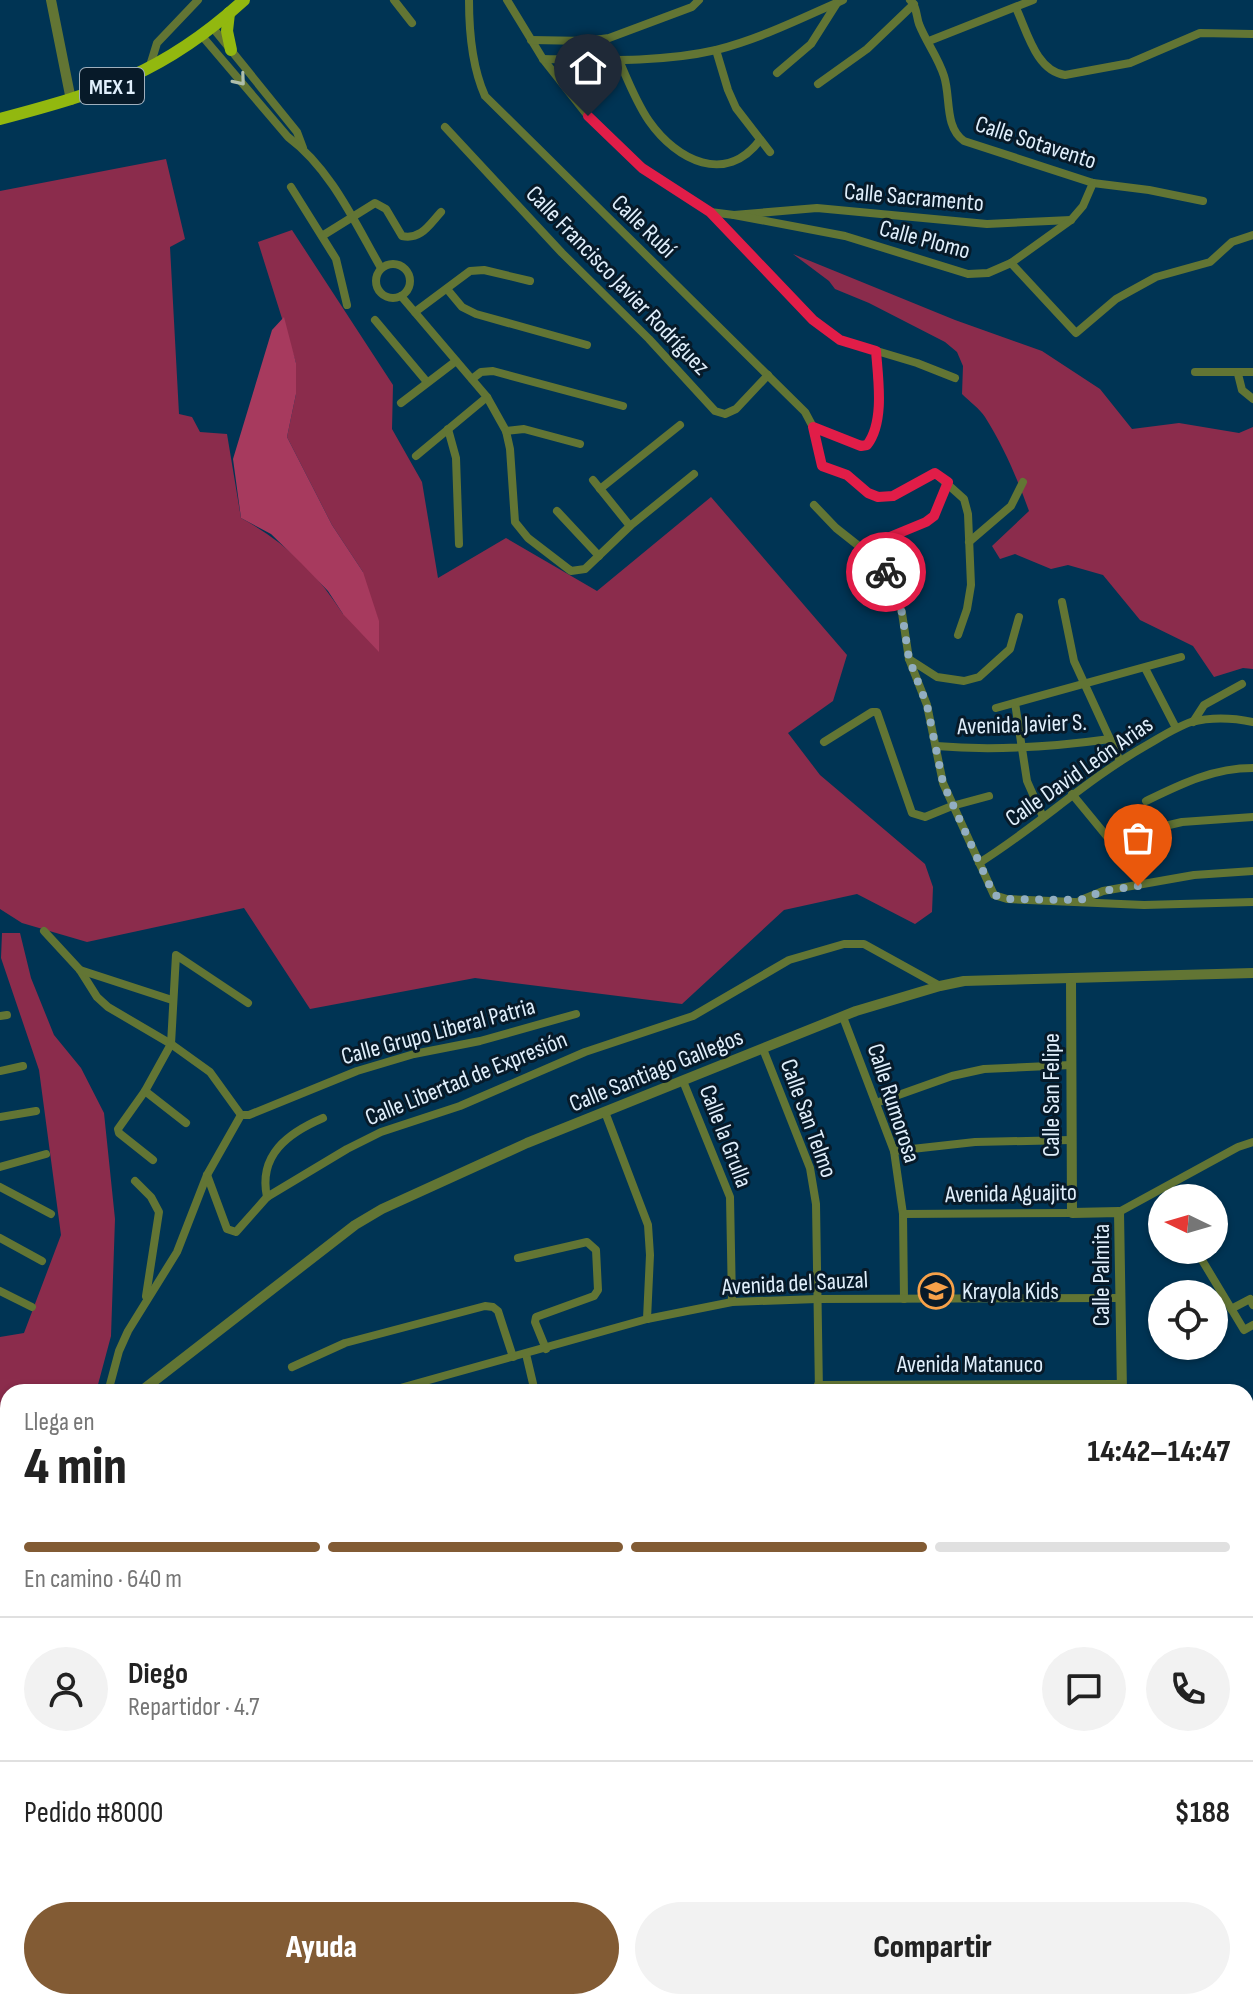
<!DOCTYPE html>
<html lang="es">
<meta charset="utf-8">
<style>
body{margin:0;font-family:"Sofia Sans Condensed",sans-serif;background:#f2f2f2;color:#222;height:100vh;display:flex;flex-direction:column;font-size:30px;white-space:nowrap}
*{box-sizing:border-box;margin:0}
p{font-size:26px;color:#767676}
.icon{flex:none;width:44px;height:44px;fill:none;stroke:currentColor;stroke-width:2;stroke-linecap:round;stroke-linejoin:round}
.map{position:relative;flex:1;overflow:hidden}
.details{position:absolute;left:0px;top:1384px;width:1254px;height:626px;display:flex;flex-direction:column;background:#fff;border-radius:24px 24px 0 0;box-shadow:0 2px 6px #0004}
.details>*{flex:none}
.needle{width:52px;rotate:275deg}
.buttons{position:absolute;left:1148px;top:1184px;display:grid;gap:16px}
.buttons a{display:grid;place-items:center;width:80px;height:80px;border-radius:50%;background:#fff;box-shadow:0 2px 6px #0004;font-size:40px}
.pin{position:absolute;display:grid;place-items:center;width:68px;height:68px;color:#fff;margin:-82px -34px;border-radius:50% 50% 50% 0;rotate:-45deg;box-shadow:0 0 8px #0007}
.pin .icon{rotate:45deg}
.courier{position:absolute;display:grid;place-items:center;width:80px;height:80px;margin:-40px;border:6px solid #e11d48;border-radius:50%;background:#fff;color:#222;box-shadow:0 2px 10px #0007}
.summary em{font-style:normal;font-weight:800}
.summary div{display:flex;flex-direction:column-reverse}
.summary{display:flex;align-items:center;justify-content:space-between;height:136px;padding:0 24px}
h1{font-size:52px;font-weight:800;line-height:60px}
.bar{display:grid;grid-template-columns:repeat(4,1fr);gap:12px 8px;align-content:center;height:96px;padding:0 24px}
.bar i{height:10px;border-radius:6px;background:#e0e0e0}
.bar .current{background:#825b34}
.bar p{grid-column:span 4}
.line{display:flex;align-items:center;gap:20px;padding:0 24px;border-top:2px solid #e0e0e0}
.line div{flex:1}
.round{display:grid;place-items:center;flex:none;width:84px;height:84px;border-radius:42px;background:#f2f2f2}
.button{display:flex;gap:16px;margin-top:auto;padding:16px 24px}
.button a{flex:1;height:92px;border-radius:48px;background:#825b34;color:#fff;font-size:32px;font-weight:800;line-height:92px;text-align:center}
.button a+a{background:#f2f2f2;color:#222}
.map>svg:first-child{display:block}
.green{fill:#8b2c4c}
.forest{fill:#a73a5e}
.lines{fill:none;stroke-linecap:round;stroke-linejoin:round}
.minor{stroke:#627534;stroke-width:8}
.tertiary{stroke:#627534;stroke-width:10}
.secondary{stroke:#7d9b2a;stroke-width:11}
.primary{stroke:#92b80f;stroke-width:12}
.oneway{stroke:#aebeac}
.done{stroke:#92aec1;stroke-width:8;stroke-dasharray:0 14.4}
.route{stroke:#e11d48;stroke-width:10}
.labels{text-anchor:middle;stroke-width:6;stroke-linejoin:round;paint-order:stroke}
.shield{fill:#071a29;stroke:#9fafbd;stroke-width:2}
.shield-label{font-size:22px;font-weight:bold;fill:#e0effc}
.street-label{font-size:24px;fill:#e0effc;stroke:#071a29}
.poi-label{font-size:24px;fill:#e0effc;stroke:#071a29;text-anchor:start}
</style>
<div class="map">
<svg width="1253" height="2009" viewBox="0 0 1253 2009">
<rect width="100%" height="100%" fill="#003454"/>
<g class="green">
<path d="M166 159 185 239 170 247 179 414 192 417 200 432 227 434 241 518C284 541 317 573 343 614L363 572 332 525 287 437 296 394V363L258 242 292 230 393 385 392 429 422 482 438 578 506 538 597 591 711 497 847 655 833 701 788 733 820 775 925 864 933 887 932 912 915 924 857 894 784 910 682 1004 475 978 310 1009 244 908 87 942 22 923 0 909V191Z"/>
<path d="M793 254 955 320 1042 351 1100 389 1132 429 1179 423 1239 433 1253 427V669L1243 668 1214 677 1193 646 1140 620 1103 575 1068 565 1051 569 1015 554 1000 559 992 546 1029 511C1017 478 1004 447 985 417 980 409 970 402 962 394L963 366 957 352 945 342 869 303 835 289 829 281Z"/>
<path d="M2 933H20L31 978 54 1035 81 1068 104 1113 115 1219 111 1336 96 1392H8V1461L0 1463V1337L24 1333 61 1235 39 1070 1 958Z"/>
</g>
<path class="forest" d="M284 317 296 363V394L287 437 332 525 363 572 379 621V652L343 614 328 591 301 563 271 534 241 518 233 459 272 330Z"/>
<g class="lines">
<g class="minor">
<path d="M394 0 412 23"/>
<path d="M469 0C469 32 472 67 485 96L805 412 813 427 822 466 847 475 868 493 878 497 893 496 935 473 964 499 968 514 971 585 967 609 958 635"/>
<path d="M507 0 543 59 588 116 642 168 710 212 813 320 840 340 917 363 955 378"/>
<path d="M910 0C917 7 916 15 919 24 926 42 938 57 944 76 951 97 944 127 964 141L1093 183 1149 190 1203 201"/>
<path d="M1016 8C1027 31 1036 71 1065 75L1130 63 1200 33 1253 34"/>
<path d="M213 28 297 132 303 148"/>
<path d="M202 36 288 137C331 169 355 223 381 268"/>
<path d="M531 40 587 41 609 38 692 7 699 0"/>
<path d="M929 41 1033 0"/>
<path d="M716 50 728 90 736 108 770 152"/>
<path d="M543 59C600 60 660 63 716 50 760 39 802 18 843 0"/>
<path d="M619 60C628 81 636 102 649 121 677 161 726 185 760 140"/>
<path d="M149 69 157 43 198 0"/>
<path d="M777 73 811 44 837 3"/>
<path d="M818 84 867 49 914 4"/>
<path d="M445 127 562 253 649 339 715 411 725 414 736 409 768 375"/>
<path d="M291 187 336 259 347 305"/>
<path d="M710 212 734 215 817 208 987 224 1071 220"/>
<path d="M734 215 845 236 968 274 988 273 1011 263 1071 220 1083 206 1093 183"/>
<path d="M322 236 375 203 386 209 402 236C421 240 429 225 441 212"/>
<path d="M1011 263 1076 333 1116 299 1156 277 1210 262 1232 242 1253 235"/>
<circle cx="393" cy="281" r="17"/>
<path d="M447 289 462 307 476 314 587 345"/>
<path d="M401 296 487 397 506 431 510 449 515 522 528 538 571 571 585 569 630 526 694 474"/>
<path d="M415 312 470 271 484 270 530 281"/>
<path d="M375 320 427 382"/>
<path d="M1195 372H1253"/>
<path d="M1238 374 1242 390 1253 399"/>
<path d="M472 379 481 372 493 371 623 406"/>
<path d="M401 403 456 361"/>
<path d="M813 427 861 446 867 445C885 422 877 378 876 351"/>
<path d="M448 429 456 458 459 544"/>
<path d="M506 431 524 429 580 444"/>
<path d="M416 456 487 397"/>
<path d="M593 480 630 526"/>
<path d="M600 489 680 425"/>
<path d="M814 505 836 528 879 562 893 582 902 613 909 659 927 705 943 783 994 895 1007 899 1144 905 1253 902"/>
<path d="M557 511 599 556"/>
<path d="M969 542 1011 506 1023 482"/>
<path d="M863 548 926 522 934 516 948 482"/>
<path d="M1062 602 1074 661 1120 761"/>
<path d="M909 659 937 677 964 681 979 677 1010 649 1019 617"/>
<path d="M1145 668 1176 728"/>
<path d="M1015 703 1027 781 1043 817"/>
<path d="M996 708 1181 657"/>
<path d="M1193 722 1204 705 1242 684"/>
<path d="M824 742 872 712H877L912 813 925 817 952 806 989 796"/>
<path d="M936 746C994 751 1052 747 1110 739"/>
<path d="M1072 794 1109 839 1182 822 1253 817"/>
<path d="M1146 801C1181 784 1213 768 1253 768"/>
<path d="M979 863C1037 827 1087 779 1147 745 1161 737 1176 727 1191 722 1211 717 1234 718 1253 722"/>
<path d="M1081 900 1103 891 1194 875 1253 871"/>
<path d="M44 931 80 970 97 997 108 1007 171 1044 210 1072 241 1115"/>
<path d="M80 970 172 1000"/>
<path d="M0 1016 7 1015"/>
<path d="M843 1017 894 1151 903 1214 904 1299"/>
<path d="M763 1049 810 1168 816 1204 819 1392"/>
<path d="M0 1071 23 1066"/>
<path d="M683 1081 730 1197 732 1302"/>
<path d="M145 1091 186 1123"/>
<path d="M876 1103 952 1076 984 1069 1071 1065"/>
<path d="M605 1112 648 1225 650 1255 647 1319"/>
<path d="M241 1115H249L357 1071 414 1054 480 1041 576 1014"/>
<path d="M0 1117 36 1111"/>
<path d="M894 1151 975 1142 1071 1140"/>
<path d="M153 1160 119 1133 118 1129 145 1091 171 1044 176 955 248 1003"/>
<path d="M0 1167 46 1154"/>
<path d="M207 1175 227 1229 236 1232 267 1197 347 1149 381 1132 460 1106 585 1052 693 1016 789 960 844 944H864L940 986"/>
<path d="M135 1181 151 1197 159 1212 146 1296"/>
<path d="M0 1187 51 1214"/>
<path d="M267 1197C258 1155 288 1133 323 1118"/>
<path d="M1119 1212 1238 1147 1253 1142"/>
<path d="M903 1214 1072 1213"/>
<path d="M0 1238 42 1261"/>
<path d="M1196 1250 1244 1330 1253 1325"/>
<path d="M518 1258 587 1242 596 1250 598 1290 594 1296 536 1317 535 1322 546 1349"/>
<path d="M0 1291 32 1307"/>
<path d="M1231 1309 1250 1299 1253 1305"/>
<path d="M526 1354 535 1392"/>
<path d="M292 1367 345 1343 485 1306 493 1307 498 1311 513 1357"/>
<path d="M818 1385 1121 1384"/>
<path d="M108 1392 119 1351 128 1331 177 1252 207 1175 241 1115"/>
<path d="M386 1392 647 1319 732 1302 817 1299 1121 1298"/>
<path d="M0 1645 8 1644"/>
<path d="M1246 1709 1253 1717"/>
<path d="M0 1727H8"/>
<path d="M1246 1776H1253"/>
<path d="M0 1816H8"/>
<path d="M1246 1859H1253"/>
<path d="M265 2002 267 2009"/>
<path d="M366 2002 368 2009"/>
<path d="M668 2002V2009"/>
<path d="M563 2009 564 2002"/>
<path d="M836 2009 840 2002"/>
<path d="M1142 2009 1144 2002"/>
</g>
<g class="tertiary">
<path d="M51 0 71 100"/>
<path d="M1071 978 1072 1213 1119 1212 1122 1392"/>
<path d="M140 1392 355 1225 382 1209 527 1143 856 1011 940 986 964 981 998 980 1253 973"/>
<path d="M0 1476 8 1474"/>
<path d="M1073 2009 1076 2002"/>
</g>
<g class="secondary">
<path d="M1246 1578H1253"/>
<path d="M0 1974 7 1964 8 1910"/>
</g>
<g class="primary">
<path d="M229 13 227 31 231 50"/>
<path d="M0 119C102 92 164 73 244 0"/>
<path d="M0 1566 8 1563"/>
<path d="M0 1587 8 1584"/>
<path d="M1246 1647 1253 1650"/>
<path d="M1246 1669 1253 1673"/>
</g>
</g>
<defs><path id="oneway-chevron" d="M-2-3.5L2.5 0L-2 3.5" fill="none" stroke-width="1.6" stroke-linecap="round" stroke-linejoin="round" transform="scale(2)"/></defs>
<use class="oneway" href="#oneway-chevron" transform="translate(240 80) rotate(50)"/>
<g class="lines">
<path class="done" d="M886 572 893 582 902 613 909 659 927 705 943 783 994 895 1007 899 1080 900 1103 891 1138 886"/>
<path class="route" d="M588 116 642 168 710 212 813 320 840 340 876 351C878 378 885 422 867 445L861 446 813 427 822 466 847 475 868 493 878 497 893 496 935 473 948 482 934 516 926 522 863 548 879 562 886 572"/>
</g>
<defs>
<symbol id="school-ring" viewBox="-11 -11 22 22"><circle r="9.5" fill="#071a29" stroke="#f7a149" stroke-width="1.5"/><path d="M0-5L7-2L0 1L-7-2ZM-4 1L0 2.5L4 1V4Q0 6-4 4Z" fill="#f7a149"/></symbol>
</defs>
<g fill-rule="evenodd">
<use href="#school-ring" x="916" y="1271" width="40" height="40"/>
</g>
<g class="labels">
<rect class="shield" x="80" y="68" width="64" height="36" rx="6"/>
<g class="shield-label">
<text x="112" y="94">MEX 1</text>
</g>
<g class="street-label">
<text transform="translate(1036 142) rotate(18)" y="8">Calle Sotavento</text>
<text transform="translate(914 197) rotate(5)" y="8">Calle Sacramento</text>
<text transform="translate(644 226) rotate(44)" y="8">Calle Rubí</text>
<text transform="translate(925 239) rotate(15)" y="8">Calle Plomo</text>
<text transform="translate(618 280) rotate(46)" y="8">Calle Francisco Javier Rodríguez</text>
<text transform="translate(1022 724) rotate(-2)" y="8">Avenida Javier S.</text>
<text transform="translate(1079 771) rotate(-35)" y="8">Calle David León Arias</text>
<text transform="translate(438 1031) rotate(-15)" y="8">Calle Grupo Liberal Patria</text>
<text transform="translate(656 1070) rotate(-22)" y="8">Calle Santiago Gallegos</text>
<text transform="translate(466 1078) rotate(-22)" y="8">Calle Libertad de Expresión</text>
<text transform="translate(1051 1095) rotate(-90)" y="8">Calle San Felipe</text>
<text transform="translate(894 1103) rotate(72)" y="8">Calle Rumorosa</text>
<text transform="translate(809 1118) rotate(70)" y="8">Calle San Telmo</text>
<text transform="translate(726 1136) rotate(69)" y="8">Calle la Grulla</text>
<text transform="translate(1011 1193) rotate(-1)" y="8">Avenida Aguajito</text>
<text transform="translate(1101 1275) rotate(-90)" y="8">Calle Palmita</text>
<text transform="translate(795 1283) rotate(-3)" y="8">Avenida del Sauzal</text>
<text x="970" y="1372">Avenida Matanuco</text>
</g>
<g class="poi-label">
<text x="962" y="1299">Krayola Kids</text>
</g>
</g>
</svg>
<div class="buttons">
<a><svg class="needle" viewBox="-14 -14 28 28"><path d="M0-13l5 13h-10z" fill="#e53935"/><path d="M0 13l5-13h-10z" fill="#767676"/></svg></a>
<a><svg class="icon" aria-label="locate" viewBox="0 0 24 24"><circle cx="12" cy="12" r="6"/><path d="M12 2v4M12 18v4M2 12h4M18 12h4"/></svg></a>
</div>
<div class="pin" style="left:1138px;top:886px;background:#ea580c"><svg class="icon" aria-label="bag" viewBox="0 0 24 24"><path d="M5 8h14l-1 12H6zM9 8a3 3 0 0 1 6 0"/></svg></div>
<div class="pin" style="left:588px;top:116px;background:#1f2937"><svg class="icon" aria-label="home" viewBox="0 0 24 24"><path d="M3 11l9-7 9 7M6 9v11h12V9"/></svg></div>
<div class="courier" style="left:886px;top:572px"><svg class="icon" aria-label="bike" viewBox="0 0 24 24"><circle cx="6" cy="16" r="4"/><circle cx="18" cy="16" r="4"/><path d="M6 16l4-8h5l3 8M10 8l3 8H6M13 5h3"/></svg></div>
<section class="details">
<div class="summary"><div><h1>4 min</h1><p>Llega en</p></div><em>14:42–14:47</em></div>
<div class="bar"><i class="current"></i><i class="current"></i><i class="current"></i><i></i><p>En camino · 640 m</p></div>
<div class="line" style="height:144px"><a class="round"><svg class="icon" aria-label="person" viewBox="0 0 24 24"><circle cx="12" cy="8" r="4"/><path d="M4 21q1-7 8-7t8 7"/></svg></a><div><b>Diego</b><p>Repartidor · 4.7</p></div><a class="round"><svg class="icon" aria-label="chat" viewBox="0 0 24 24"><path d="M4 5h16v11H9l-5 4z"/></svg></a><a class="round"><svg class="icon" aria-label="phone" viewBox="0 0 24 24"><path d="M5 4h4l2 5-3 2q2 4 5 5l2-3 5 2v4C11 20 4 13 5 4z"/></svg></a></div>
<div class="line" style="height:104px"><div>Pedido #8000</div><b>$188</b></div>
<div class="button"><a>Ayuda</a><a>Compartir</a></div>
</section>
</div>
